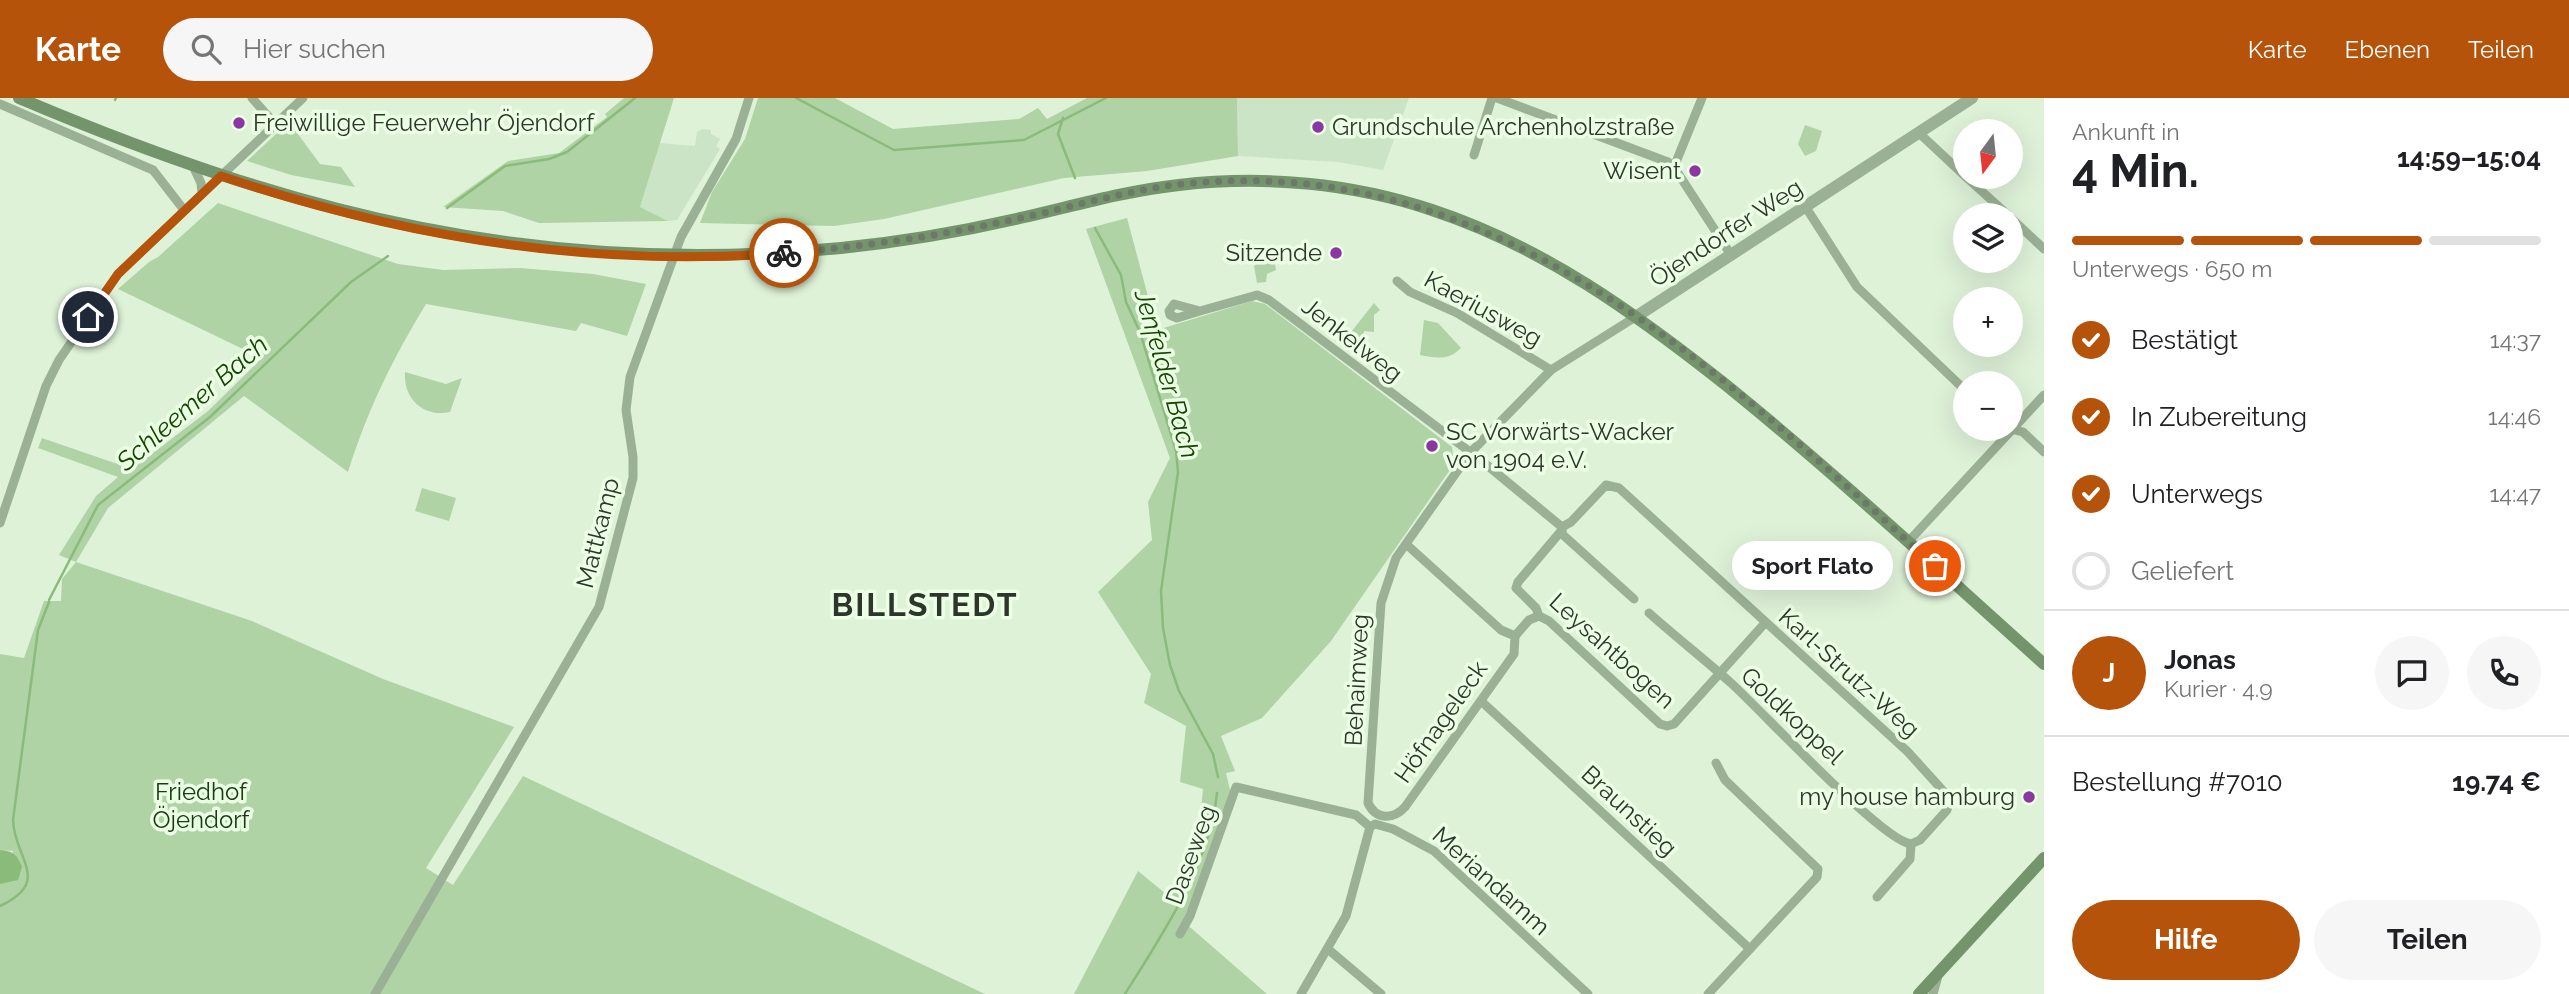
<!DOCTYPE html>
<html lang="de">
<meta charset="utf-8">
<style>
body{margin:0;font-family:Raleway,sans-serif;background:#f6f6f6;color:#202124;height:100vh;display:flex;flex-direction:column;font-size:26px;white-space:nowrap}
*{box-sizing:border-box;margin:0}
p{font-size:23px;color:#757577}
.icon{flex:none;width:38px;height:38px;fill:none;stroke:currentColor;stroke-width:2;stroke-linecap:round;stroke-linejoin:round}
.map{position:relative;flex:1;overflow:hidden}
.side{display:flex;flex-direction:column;background:#fff;width:525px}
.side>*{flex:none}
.needle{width:46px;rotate:195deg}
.controls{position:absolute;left:1953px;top:21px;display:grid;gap:14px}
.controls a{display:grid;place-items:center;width:70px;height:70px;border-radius:50%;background:#fff;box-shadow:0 7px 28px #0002;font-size:35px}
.pin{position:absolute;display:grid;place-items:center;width:60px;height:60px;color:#fff;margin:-30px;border:4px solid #fff;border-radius:50%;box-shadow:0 2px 7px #0007}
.courier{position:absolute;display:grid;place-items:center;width:70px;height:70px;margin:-35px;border:5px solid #b45309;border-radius:50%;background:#fff;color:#222;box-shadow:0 2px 9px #0007}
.bubble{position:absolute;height:49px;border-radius:24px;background:#fff;box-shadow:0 7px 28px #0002;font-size:23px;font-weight:700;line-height:49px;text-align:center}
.overview em{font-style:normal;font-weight:700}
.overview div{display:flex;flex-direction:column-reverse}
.overview{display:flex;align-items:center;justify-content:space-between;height:119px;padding:0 28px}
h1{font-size:46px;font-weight:700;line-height:52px}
.bar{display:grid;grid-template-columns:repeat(4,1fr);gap:10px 7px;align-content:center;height:84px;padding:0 28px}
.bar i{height:9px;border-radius:5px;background:#e0e0e0}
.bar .current{background:#b45309}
.bar p{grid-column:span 4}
.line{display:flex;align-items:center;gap:18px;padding:0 28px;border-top:2px solid #e0e0e0}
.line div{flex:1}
.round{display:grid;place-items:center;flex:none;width:74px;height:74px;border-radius:37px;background:#f6f6f6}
ol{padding:0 28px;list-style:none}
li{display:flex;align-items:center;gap:21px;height:77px}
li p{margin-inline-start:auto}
li .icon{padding:7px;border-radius:50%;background:#b45309;color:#fff;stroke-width:4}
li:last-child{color:#757577}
li i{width:38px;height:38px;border:4px solid #e0e0e0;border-radius:50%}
.action{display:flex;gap:14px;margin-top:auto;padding:14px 28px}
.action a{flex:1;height:80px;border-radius:42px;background:#b45309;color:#fff;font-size:28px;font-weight:700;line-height:80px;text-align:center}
.action a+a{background:#f6f6f6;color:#202124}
header{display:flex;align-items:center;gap:42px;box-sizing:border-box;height:98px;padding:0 35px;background:#b45309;color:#fff}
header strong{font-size:33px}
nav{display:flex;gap:38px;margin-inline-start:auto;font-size:24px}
.search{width:490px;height:63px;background:#f6f6f6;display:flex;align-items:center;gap:18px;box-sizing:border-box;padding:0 24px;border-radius:38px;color:#757577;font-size:26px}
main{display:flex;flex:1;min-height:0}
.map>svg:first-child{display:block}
.built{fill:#cce4c6}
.green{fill:#afd3a5}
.water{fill:#8abb7b}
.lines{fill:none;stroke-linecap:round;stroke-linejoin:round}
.stream{stroke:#8abb7b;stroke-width:2.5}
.minor{stroke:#9bb195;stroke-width:9}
.tertiary{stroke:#9bb195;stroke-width:12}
.secondary{stroke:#74946b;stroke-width:12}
.done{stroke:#6c7868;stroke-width:7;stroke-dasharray:0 12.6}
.route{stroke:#b45309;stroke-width:9}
.poi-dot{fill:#8c36a3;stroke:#ebffe5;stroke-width:2.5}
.labels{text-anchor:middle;stroke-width:7;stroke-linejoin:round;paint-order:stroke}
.poi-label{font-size:24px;fill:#2e362c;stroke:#ebffe5;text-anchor:start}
.street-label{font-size:24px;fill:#2e362c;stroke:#ebffe5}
.park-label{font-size:24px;fill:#1a3b0f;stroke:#ebffe5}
.water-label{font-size:26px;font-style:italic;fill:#154500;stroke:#ebffe5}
.district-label{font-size:32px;font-weight:bold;letter-spacing:2px;fill:#2e362c;stroke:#ebffe5}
</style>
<header>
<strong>Karte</strong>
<div class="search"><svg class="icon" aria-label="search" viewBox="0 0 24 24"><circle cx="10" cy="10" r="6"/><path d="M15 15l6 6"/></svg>Hier suchen</div>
<nav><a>Karte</a><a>Ebenen</a><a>Teilen</a></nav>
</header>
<main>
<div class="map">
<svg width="2044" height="896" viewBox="0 0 2044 896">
<rect width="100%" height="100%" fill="#def2d8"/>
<g class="built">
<path d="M1237 0H1409L1383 72 1338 64 1238 58Z"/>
<path d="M702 31 711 32V36L720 41 716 48 720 51 677 122 668 123 640 109 660 45 695 48 697 34Z"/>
</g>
<g class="green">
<path d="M624 0H674L640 109 668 123 539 125 503 113 443 109 508 63 559 55 607 19 605 16Z"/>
<path d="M758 0H835L893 31 1019 21 1038 10 1047 21 1087 0H1237L1238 58 1147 73 1064 80 884 121 834 128 700 125 712 94 745 41Z"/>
<path d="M289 24 320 66 341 69 355 89 291 77 247 63Z"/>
<path d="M1805 27 1822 33 1816 53 1805 58 1798 46Z"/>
<path d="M218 105 398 166 443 172 520 170 593 176 646 186 627 238 581 225 576 233 426 206C392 262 368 311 348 374L244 298 108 410 76 464 252 523 383 581 514 629 426 770 453 787 523 678 985 896H0V786L7 782 13 753 0 752V556L24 560 44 503H61L62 481 76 464 59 457 96 398 118 379 38 350 42 340 132 371 208 313 262 260 118 191 149 164 158 159Z"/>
<path d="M1127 120 1157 232 1252 203 1265 206 1452 349 1454 366 1331 543 1262 620 1221 638 1235 673 1226 675 1231 696 1184 824 1267 896H1074L1138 773 1171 800 1200 724 1203 691 1180 684 1186 628 1144 605 1151 576 1098 494 1152 442 1148 404 1170 360 1086 131Z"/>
<path d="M1272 151 1278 157 1274 162 1276 172 1267 176 1266 184 1257 185 1254 168Z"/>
<path d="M1374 205 1380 212 1374 217V234L1364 233 1362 244 1358 247 1351 244 1348 238Z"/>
<path d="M1424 222 1438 225 1461 250C1449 263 1435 260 1420 257Z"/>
<path d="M405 274 446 286 462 280 450 314C424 320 403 301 405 274Z"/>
<path d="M422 390 456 400 449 423 415 413Z"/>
</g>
<path class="water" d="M0 752C14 753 17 757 22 769L18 782 0 786Z"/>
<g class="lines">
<g class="stream">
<path d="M796 0 894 52 1024 42 1106 0"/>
<path d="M115 2 116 0"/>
<path d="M1063 20 1058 36 1075 80"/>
<path d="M447 110 505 68 549 61 567 54 635 0"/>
<path d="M1095 130 1121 177 1126 204 1140 234 1176 353 1178 374 1161 493 1163 530 1170 567 1179 593 1213 656 1218 679"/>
<path d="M49 502 98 407 210 319 351 184 388 158"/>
<path d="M0 808C53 783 14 761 13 722L38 532 49 504"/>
<path d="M1125 896C1162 837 1210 766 1217 695"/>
</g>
<g class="minor">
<path d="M252 0 275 26"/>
<path d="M1497 0 1668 64 1674 69 1731 157"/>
<path d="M0 6 153 72 184 112"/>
<path d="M1919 35 1965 78"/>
<path d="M1474 57 1492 0"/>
<path d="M193 68 201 85 202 95"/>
<path d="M1674 69 1702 0"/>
<path d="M1966 79 2008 117"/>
<path d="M1805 108 1857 189 1965 292"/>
<path d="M2011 120 2044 151"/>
<path d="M1397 183 1410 194 1457 215 1551 272"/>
<path d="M1200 213 1177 220 1170 217 1169 213 1174 206 1200 213 1257 197 1269 202 1482 363 1562 429V436L1634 501"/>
<path d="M2011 331 2023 334 2044 354"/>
<path d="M0 425 46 288 59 262 118 176 303 0"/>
<path d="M1562 429 1571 424 1606 387 1619 390 1908 654 1945 695 1949 704 1947 712 1920 742 1911 746 1910 761 1877 799"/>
<path d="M1562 432 1518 484 1516 490 1536 510 1539 518 1549 523 1660 626 1667 628 1674 626 1765 525"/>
<path d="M1908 444 2044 297"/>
<path d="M1406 446 1501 532 1515 538 1514 556 1405 709C1393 722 1376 722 1368 705L1381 505 1396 460 1470 355 1551 272 1637 218"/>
<path d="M1649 515C1676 539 1704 561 1731 585 1761 612 1881 742 1911 746"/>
<path d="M1515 538 1529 522 1539 518"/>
<path d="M1481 603 1750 851"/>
<path d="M1180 836 1190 818 1236 689 1356 717 1370 729 1375 726 1393 731 1434 753 1588 896"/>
<path d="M1329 852 1381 896"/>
<path d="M375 896 599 509 633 380V359L626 312 630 279 681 139 736 41 749 0"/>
<path d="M1301 896 1346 818 1370 729"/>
<path d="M1708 896 1817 779 1818 771 1725 682 1716 665"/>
<path d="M1933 896 1938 878"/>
</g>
<path class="tertiary" d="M1637 218 1972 0"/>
<g class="secondary">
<path d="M19 0C295 117 539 179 841 150 900 144 959 134 1016 121 1070 109 1124 93 1179 87 1264 77 1352 85 1432 112 1544 149 1635 215 1726 287 1836 376 1939 472 2044 566"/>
<path d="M1919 896 2044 760"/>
</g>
</g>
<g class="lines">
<path class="done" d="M784 155C859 149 933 139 1007 123 1065 111 1123 93 1182 86 1495 53 1721 274 1935 468"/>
<path class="route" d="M88 219 118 176 221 78C402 139 593 170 784 155"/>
</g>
<g class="poi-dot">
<circle cx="239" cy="25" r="7"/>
<circle cx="1318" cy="29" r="7"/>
<circle cx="1695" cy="73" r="7"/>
<circle cx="1336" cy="155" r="7"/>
<circle cx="1432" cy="348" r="7"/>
<circle cx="2029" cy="699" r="7"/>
</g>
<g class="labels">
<g class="poi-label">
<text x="253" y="33">Freiwillige Feuerwehr Öjendorf</text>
<text x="1332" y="37">Grundschule Archenholzstraße</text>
<text x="1681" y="81" text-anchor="end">Wisent</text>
<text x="1322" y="163" text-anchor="end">Sitzende</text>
<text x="1446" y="342">SC Vorwärts-Wacker<tspan x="1446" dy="28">von 1904 e.V.</tspan></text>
<text x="2015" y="707" text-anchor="end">my house hamburg</text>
</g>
<g class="street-label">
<text transform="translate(1726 135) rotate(-33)" y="8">Öjendorfer Weg</text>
<text transform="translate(1483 211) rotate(29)" y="8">Kaeriusweg</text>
<text transform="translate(1352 242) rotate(38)" y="8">Jenkelweg</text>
<text transform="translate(598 435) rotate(-76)" y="8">Mattkamp</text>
<text transform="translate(1612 553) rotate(42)" y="8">Leysahtbogen</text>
<text transform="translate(1849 575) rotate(42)" y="8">Karl-Strutz-Weg</text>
<text transform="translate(1357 582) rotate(-87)" y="8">Behaimweg</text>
<text transform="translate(1792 618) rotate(43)" y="8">Goldkoppel</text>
<text transform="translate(1441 624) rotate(-55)" y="8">Höfnageleck</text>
<text transform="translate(1629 713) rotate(43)" y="8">Braunstieg</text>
<text transform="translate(1191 757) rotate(-70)" y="8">Daseweg</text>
<text transform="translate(1491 783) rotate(42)" y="8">Meriandamm</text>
</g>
<g class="park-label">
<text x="201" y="702">Friedhof<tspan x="201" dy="28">Öjendorf</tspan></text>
</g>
<g class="water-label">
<text transform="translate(1167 276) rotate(74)" y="9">Jenfelder Bach</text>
<text transform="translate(192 305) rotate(-41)" y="9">Schleemer Bach</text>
</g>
<g class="district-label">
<text x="925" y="518">BILLSTEDT</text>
</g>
</g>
</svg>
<div class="controls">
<a><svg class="needle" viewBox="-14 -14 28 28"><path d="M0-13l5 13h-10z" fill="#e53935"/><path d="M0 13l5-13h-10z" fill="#757577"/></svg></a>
<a><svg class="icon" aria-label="layers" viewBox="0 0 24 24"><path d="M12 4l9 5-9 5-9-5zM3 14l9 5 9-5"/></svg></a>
<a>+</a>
<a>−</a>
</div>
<div class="pin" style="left:1935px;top:468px;background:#ea580c"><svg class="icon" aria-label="bag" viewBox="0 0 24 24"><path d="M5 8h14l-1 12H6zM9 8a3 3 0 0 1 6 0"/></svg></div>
<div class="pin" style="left:88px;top:219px;background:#1f2937"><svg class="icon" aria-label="home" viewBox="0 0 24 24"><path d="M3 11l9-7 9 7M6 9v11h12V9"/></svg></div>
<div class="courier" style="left:784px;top:155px"><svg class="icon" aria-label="bike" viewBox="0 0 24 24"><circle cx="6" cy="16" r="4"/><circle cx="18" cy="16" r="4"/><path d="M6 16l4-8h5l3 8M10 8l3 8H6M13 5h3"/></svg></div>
<div class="bubble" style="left:1732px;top:443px;width:161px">Sport Flato</div>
</div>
<section class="side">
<div class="overview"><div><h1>4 Min.</h1><p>Ankunft in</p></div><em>14:59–15:04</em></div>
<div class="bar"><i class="current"></i><i class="current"></i><i class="current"></i><i></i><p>Unterwegs · 650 m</p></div>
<ol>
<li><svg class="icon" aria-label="check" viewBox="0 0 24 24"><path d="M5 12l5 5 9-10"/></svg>Bestätigt<p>14:37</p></li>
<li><svg class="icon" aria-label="check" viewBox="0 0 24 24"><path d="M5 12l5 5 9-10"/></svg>In Zubereitung<p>14:46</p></li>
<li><svg class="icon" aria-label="check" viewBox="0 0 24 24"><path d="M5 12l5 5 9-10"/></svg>Unterwegs<p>14:47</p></li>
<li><i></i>Geliefert</li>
</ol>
<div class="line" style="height:126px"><b class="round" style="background:#b45309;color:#fff">J</b><div><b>Jonas</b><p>Kurier · 4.9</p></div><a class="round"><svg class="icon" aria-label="chat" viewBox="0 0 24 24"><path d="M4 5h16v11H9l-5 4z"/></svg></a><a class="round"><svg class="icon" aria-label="phone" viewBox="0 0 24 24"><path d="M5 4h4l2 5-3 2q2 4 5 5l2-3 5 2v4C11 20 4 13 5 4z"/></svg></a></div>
<div class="line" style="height:91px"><div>Bestellung #7010</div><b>19.74 €</b></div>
<div class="action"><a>Hilfe</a><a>Teilen</a></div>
</section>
</main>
